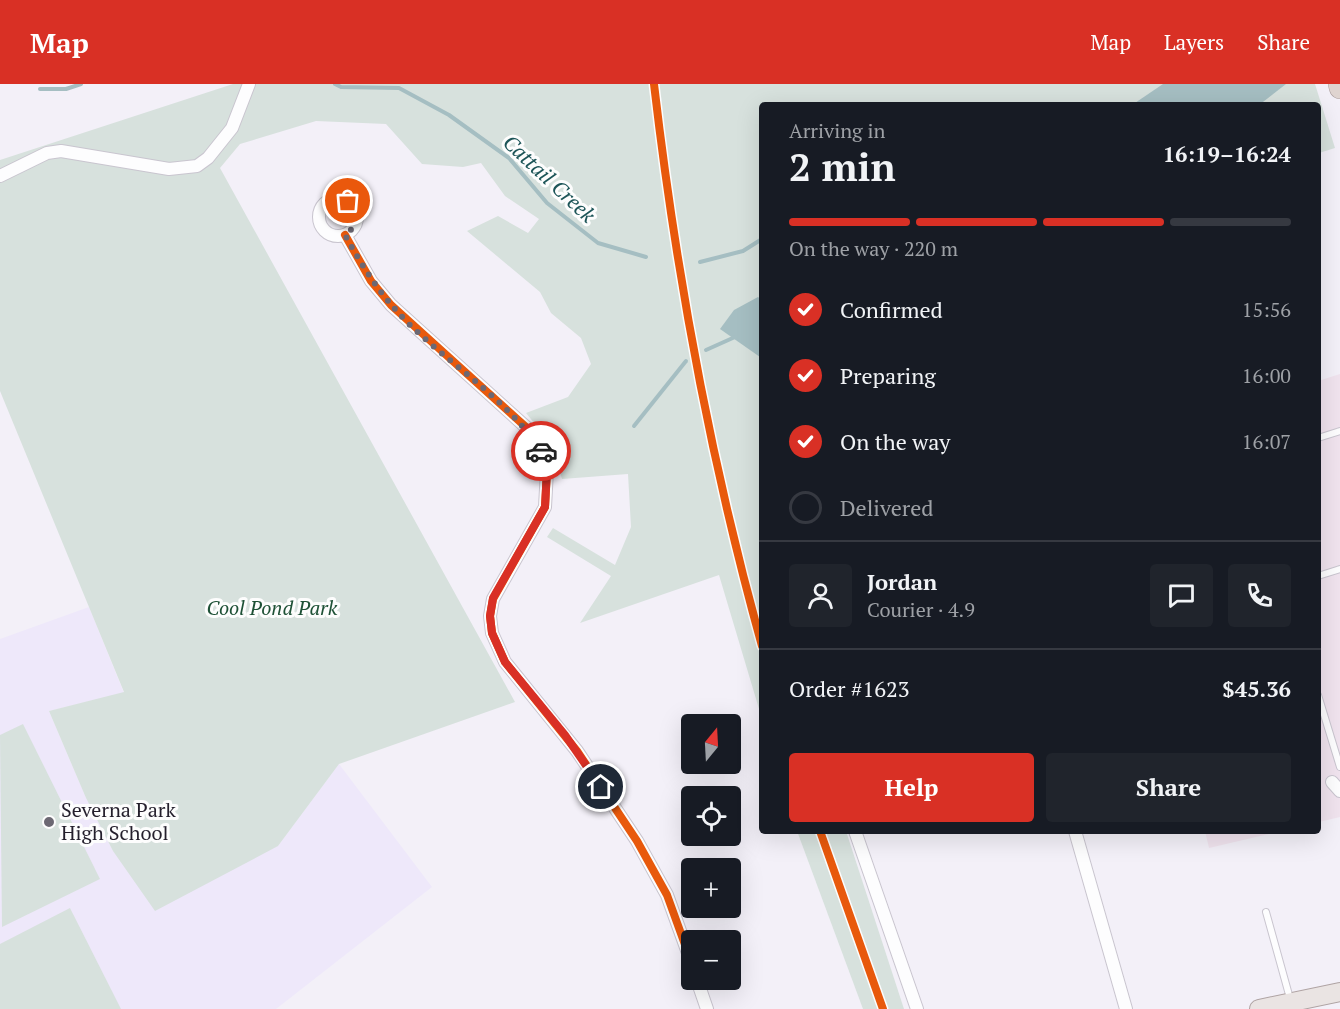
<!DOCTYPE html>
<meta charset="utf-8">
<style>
body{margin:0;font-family:"PT Serif",serif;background:#20242c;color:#f1f3f6;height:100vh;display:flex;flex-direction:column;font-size:22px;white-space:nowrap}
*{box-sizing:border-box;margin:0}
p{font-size:20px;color:#9ea1a6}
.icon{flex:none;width:33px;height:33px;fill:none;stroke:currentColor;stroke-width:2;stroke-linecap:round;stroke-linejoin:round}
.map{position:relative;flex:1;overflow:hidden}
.sheet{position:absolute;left:759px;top:18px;width:562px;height:732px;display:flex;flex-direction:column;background:#171b24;border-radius:6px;box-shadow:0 6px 24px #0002}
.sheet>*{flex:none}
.needle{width:39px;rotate:18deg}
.fabs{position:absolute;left:681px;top:630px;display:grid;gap:12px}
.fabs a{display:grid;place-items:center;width:60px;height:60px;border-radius:6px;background:#171b24;box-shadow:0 6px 24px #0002;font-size:30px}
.pin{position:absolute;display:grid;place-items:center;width:51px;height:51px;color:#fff;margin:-26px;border:3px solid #fff;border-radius:50%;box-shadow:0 2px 6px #0007}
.courier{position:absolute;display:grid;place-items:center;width:60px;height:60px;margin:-30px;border:4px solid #d93025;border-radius:50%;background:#fff;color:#222;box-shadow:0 2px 8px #0007}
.overview em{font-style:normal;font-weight:700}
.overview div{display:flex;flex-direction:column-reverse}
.overview{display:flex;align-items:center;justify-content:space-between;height:102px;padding:0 30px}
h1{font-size:39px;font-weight:700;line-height:45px}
.bar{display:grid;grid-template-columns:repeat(4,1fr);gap:9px 6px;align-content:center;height:72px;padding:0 30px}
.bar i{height:8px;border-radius:4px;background:#363941}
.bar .selected{background:#d93025}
.bar p{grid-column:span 4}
.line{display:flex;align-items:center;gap:15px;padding:0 30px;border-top:2px solid #363941}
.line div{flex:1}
.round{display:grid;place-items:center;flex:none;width:63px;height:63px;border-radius:6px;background:#20242c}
ol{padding:0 30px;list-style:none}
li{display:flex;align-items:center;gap:18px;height:66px}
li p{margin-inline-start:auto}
li .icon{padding:6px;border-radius:50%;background:#d93025;color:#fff;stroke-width:4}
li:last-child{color:#9ea1a6}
li i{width:33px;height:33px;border:3px solid #363941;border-radius:50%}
.action{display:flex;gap:12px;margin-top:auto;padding:12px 30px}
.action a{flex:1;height:69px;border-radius:6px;background:#d93025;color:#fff;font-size:24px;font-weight:700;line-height:69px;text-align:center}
.action a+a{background:#20242c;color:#f1f3f6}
header{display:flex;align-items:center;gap:36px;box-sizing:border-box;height:84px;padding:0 30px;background:#d93025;color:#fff}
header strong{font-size:28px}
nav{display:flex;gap:33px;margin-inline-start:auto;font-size:21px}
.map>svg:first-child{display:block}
.commercial{fill:#f0e3ee}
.built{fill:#eee8fa}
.green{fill:#d7e1dd}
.water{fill:#a5bec2}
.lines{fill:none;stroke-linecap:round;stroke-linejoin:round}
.stream{stroke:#a5bec2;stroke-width:4}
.lane-casing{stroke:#c9c5cf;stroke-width:8}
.street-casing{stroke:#c9c5cf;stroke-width:14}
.primary-casing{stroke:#afa3a3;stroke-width:20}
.highway-casing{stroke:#afa3a3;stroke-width:22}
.lane{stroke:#fdfdfe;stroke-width:6}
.street{stroke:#fdfdfe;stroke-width:12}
.primary{stroke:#eae4e3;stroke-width:18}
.highway{stroke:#dfd4d0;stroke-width:21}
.cycleway-casing{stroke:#fdfdfd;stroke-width:11}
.cycleway{stroke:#e8590c;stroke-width:8}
.done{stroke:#6c6873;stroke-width:6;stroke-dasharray:0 10.8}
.route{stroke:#d93025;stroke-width:8}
.poi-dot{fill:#6c6873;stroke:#fdfdfd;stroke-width:2}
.labels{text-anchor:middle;stroke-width:6;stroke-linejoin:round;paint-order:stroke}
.park-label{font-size:20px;font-style:italic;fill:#1e5136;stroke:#fdfdfd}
.poi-label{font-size:20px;fill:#241f2c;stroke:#fdfdfd;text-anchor:start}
.water-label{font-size:21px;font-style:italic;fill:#1d5558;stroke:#fdfdfd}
</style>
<header>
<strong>Map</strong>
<nav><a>Map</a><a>Layers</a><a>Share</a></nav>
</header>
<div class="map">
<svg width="1340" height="925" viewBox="0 0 1340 925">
<rect width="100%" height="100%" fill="#f3f0f8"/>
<g class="commercial">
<path d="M1340 290V733L1319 738 1318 297Z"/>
<path d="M1205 747H1281L1209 764Z"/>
</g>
<path class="built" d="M89 523 124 609 49 627 86 714 113 767 278 762 339 680 432 803 276 925H0V555Z"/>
<g class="green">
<path d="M233 0H1315L1335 64 1319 69 1318 21H762V635L719 491 580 539 611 492 547 453 553 444 615 481 631 443 628 390 562 395 551 360 526 329 568 313 591 280 581 254 551 229 540 208 467 147 498 132 528 149 539 135 505 112 481 79 463 83 422 80 386 40 316 37 240 60 220 84 515 618 339 680 278 762 155 827 113 767 86 714 49 627 124 608 0 307V76Z"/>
<path d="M23 640 100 795 2 843 0 651Z"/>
<path d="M797 747H846L904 925H863Z"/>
<path d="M70 824 121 925H0V860Z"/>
</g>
<g class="water">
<path d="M1163 0H1286L1259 21H1132Z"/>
<path d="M758 213 762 216V273H760L720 245 734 226Z"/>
</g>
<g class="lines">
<g class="stream">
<path d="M335 0 341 3 399 4 449 31 509 74 547 119 598 159 646 173"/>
<path d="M40 5H66L81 0"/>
<path d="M700 178 743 167 762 155"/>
<path d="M706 266 735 253"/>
<path d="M634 342 686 277"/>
</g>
<defs>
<g id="lane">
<path d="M1318 354 1340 347"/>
<path d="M1318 492 1340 485"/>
<path d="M1318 611 1340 683"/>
<path d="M1266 828 1291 918"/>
</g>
<g id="street">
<path d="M0 92 47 69 61 67 169 85 197 82 208 74 232 44 249 0"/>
<circle cx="338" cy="133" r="19"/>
<path d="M345 151 371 197 391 221 527 344 544 371 547 386 545 423 493 515 490 532 492 549 505 578 577 667 637 757 667 811 692 880"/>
<path d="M1332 698 1340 707"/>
<path d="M855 747 917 925"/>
<path d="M1075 747 1126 925"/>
<path d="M697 896 707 925"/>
</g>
<path id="primary" d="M1259 925 1340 908"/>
<path id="highway" d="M1339 0 1340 4"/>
</defs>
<use href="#lane" class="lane-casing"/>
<use href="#street" class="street-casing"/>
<use href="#primary" class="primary-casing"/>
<use href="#highway" class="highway-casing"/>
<use href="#lane" class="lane"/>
<use href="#street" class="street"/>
<use href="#primary" class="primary"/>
<use href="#highway" class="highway"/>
<defs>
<g id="cycleway">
<path d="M654 0C676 189 711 379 762 562"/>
<path d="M345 151 371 197 391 221 527 344 544 371 547 386 545 423 493 515 490 532 492 549 505 578 577 667 637 757 667 811 692 880"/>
<path d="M820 747 883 925"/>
</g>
</defs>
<use href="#cycleway" class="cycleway-casing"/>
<use href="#cycleway" class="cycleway"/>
</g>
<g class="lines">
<path class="done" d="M348 117C360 128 358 142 345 151 363 184 382 213 409 240 452 282 508 316 541 367"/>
<path class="route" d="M541 367 547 386 545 423 493 514 490 532 492 549 505 578 565 651 601 703"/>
</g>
<circle class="poi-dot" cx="49" cy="738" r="6"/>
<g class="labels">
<g class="park-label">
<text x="272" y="531">Cool Pond Park</text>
</g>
<g class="poi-label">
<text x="61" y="733">Severna Park<tspan x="61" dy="23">High School</tspan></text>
</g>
<g class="water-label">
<text transform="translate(549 95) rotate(43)" y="7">Cattail Creek</text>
</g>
</g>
</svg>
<div class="fabs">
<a><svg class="needle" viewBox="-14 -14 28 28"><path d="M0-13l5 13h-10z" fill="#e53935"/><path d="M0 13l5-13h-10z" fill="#9ea1a6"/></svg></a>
<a><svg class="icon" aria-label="locate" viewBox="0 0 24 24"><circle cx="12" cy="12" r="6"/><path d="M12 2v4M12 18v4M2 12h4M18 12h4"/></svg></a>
<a>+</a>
<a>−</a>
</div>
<div class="pin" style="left:348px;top:117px;background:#ea580c"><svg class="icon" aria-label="bag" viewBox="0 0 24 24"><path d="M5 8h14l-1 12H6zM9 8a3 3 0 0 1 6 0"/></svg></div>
<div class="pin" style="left:601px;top:703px;background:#1f2937"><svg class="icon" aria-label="home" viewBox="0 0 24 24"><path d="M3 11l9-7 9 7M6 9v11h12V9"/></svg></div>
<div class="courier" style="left:541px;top:367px"><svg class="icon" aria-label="car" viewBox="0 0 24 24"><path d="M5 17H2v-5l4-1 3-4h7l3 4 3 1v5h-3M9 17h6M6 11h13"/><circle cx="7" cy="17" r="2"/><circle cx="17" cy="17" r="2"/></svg></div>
<section class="sheet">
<div class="overview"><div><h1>2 min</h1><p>Arriving in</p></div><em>16:19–16:24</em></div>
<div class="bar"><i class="selected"></i><i class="selected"></i><i class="selected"></i><i></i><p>On the way · 220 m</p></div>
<ol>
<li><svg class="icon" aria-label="check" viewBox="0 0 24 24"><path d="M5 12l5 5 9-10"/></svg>Confirmed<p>15:56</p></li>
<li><svg class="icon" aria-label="check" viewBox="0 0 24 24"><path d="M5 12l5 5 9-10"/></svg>Preparing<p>16:00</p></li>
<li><svg class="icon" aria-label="check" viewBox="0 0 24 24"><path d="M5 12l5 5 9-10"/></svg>On the way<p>16:07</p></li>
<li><i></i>Delivered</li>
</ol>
<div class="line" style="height:108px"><a class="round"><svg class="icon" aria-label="person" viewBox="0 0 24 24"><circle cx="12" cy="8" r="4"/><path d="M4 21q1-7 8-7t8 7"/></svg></a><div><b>Jordan</b><p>Courier · 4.9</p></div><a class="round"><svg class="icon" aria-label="chat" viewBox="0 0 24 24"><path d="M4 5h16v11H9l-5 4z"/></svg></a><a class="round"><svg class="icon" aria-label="phone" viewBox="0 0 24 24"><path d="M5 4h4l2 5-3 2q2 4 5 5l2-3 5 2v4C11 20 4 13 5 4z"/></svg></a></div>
<div class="line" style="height:78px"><div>Order #1623</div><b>$45.36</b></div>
<div class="action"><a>Help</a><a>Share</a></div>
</section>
</div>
